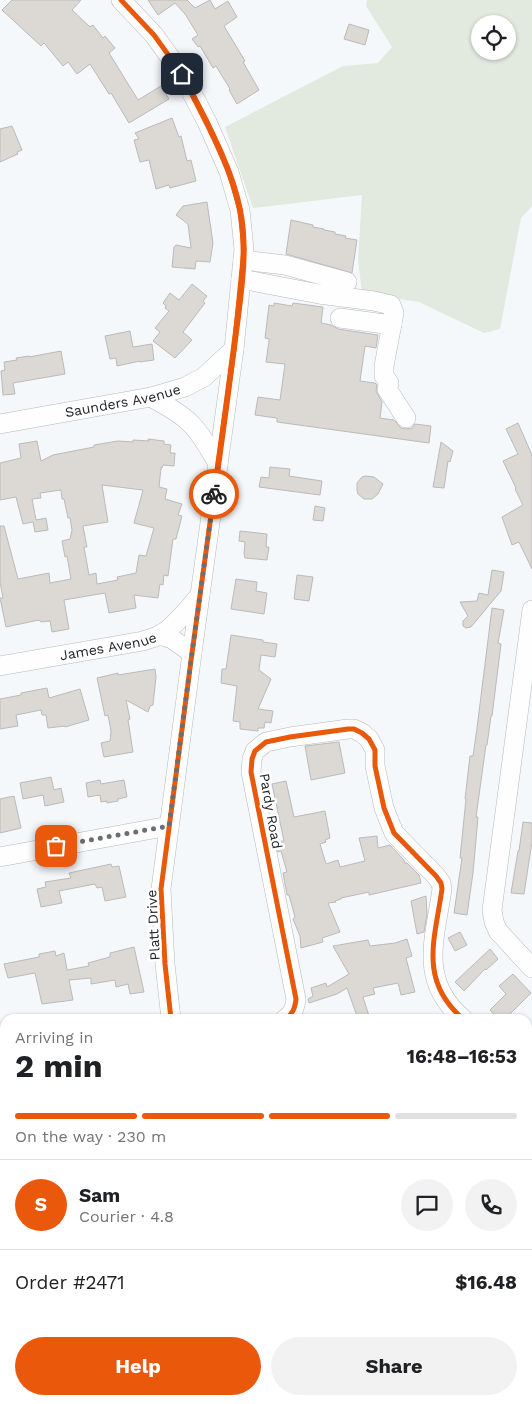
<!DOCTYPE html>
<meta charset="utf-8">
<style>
body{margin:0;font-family:"Work Sans",sans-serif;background:#f2f2f2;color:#202124;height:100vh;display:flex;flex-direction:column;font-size:19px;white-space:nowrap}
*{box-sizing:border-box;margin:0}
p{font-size:16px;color:#757577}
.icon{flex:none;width:28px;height:28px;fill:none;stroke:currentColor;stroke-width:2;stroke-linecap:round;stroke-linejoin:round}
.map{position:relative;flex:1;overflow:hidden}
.details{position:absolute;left:0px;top:1014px;width:532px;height:391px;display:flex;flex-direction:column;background:#fff;border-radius:15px 15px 0 0;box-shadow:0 1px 4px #0004}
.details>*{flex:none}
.tools{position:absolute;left:471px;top:15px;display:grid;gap:10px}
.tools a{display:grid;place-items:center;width:45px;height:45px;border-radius:50%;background:#fff;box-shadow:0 1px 4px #0004;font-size:25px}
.pin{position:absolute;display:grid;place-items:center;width:42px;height:42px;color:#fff;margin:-21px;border-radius:10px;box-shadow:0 2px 8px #0006}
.courier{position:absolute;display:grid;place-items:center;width:50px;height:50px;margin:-25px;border:4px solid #ea580c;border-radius:50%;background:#fff;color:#222;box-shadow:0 1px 6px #0007}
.headline em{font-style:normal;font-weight:700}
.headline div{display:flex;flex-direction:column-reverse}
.headline{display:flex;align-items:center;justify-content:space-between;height:85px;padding:0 15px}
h1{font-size:32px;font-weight:700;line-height:38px}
.bar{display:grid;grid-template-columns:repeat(4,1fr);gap:8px 5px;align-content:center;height:60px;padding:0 15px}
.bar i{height:6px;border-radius:4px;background:#e0e0e0}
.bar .selected{background:#ea580c}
.bar p{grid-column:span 4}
.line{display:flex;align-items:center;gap:12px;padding:0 15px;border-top:1px solid #e0e0e0}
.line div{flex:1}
.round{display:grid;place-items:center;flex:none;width:52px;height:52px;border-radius:26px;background:#f2f2f2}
.action{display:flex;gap:10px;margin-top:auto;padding:10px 15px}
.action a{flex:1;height:58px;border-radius:30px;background:#ea580c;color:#fff;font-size:20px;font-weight:700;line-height:58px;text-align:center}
.action a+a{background:#f2f2f2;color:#202124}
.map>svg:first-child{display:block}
.green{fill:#e2e9de;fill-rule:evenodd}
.building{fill:#dcd8d4;stroke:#bbbabb;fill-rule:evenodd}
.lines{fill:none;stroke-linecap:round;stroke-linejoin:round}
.minor-casing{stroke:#b5b8ba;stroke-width:20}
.minor{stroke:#fefefe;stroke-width:19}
.cycleway-casing{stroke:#fff;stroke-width:8}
.cycleway{stroke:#e8590c;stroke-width:5}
.done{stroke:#6b6f72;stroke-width:5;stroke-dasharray:0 9}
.route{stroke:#ea580c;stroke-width:6}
.labels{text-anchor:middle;stroke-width:5;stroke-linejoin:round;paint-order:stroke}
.street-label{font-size:14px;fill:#212528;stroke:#fff}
</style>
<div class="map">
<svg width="532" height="1404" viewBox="0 0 532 1404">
<rect width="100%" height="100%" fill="#f5f8fb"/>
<g class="green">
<path d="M367 0H532V206L521 218 500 329 484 333 419 302 362 293 358 260 362 195 253 208 225 127 343 66 378 63 392 47 366 6ZM480 24H508V51H480Z"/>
<path d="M5 1230V1400H101L96 1404H0V1231Z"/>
</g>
<g class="building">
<path d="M12 0H81L72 10 90 27 93 25 103 38 105 36 115 48 109 53 138 100 161 86 169 99 129 123 111 93 109 94 90 64 77 74 68 62 63 66 44 43 41 46 2 10Z"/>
<path d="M148 0H187L195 8 210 0 215 9 228 1 237 17 224 26 245 61 243 62 259 90 237 104 229 90 230 89 216 66 213 68 200 46 198 47 192 39 198 35 185 14 175 3 158 15Z"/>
<path d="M349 24 369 30 365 45 344 39Z"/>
<path d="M172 118 179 137 181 136 187 161 191 160 196 181 170 188 169 185 156 189 149 160 140 162 134 140 139 139 135 133Z"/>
<path d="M12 126 22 150 17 152 18 154 0 162V129Z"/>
<path d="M207 202 213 243 210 262 196 261 195 269 172 267 174 247 176 245 191 248 188 224 176 215 183 206Z"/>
<path d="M291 220 313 225V227L324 229V230L335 232V234L346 236 345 238 357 240 352 273 286 254Z"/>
<path d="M192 284 207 296 203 301 205 303 183 332 192 340 175 358 153 341 160 332 155 328 169 311 165 308 166 306 163 303 170 293 179 300Z"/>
<path d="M274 303 292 306 293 303 323 307 321 323 331 325 338 329 378 335 376 348 365 346 360 381 375 383 377 385 376 391 382 402 380 418 394 420 401 428 406 429 412 428 415 424 431 426 429 443 277 422V418L255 415 258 397 280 400 285 364 266 362 269 341V339L265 338 269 305 274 306Z"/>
<path d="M130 331 133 347 152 344 154 360 140 362V361L117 366 116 358 110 359 105 336Z"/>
<path d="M61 351 65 374 13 383 15 394 3 395 1 371 5 370 4 362 17 360 16 358 29 356V357Z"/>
<path d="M518 423 532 455V569L519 542 512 545 502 517 523 505 515 489 516 488 503 461 518 454 506 429Z"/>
<path d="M148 439 164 441V444L171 445 170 453H175L174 466 163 465 162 468H161L159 487 167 489 165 499 182 504 178 515 182 516 176 539H173L168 576 164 575 163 585 160 584 158 598 134 595 136 608 109 613 105 593 64 600 69 629 52 632 50 621 41 622 39 620 6 627 0 598H3L0 582V526H4L18 579 49 573 50 583 71 579 67 556 65 557 62 541 70 539 72 530 70 518H68L64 499H62L61 490 40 493 41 498 32 499 36 520 46 518 48 530 35 532 33 522 23 524 16 497 0 500V463L21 458 19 444 37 441 41 461 53 455 94 447V445L118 441 133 442V440L149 441ZM102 485 143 490 134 523 154 528 146 556 139 555 136 573 117 577 118 580 97 584 96 573 89 575 84 547H87L83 526 108 522Z"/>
<path d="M441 442 453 451 450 462 448 461 444 488 433 487Z"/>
<path d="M270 467 290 469 289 476 322 481 320 495 259 487 261 477 269 478Z"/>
<path d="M366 476 374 477 383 484 378 494 372 499H364L358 494 357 491V483L362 477Z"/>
<path d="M315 506 325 508 323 521 313 520Z"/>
<path d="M240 531 267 534 266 547H269L267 560 245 558 244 553 245 542 239 541Z"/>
<path d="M492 570 504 572 501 591 471 627 466 628 463 626V621L468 616 460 602 477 601 479 593 488 595Z"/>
<path d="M297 575 313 577 309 601 294 599Z"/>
<path d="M236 579 257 582 256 591 267 593 264 614 231 609Z"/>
<path d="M492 608 504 610 498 643 501 644 492 716H491L487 745H486L476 817H478L473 873 467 915 454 913 462 858H460L466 799H465L470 756H473L477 728Z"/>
<path d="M231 635 263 640V642L277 644 275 657 261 655 259 670 271 679 258 709 273 711 271 723 265 722 264 728H258V731L240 729V722L233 721 237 686 221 683 222 669H226Z"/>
<path d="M155 669 156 677 153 705 150 706 148 712 126 700 130 719 128 720 133 752 104 757 101 743 110 741 111 731 108 715 105 716 97 678 118 673V675Z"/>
<path d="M47 688 49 698 80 689 89 720 65 727V726L48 728 46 715H42L41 710 16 715 18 726 0 729V699L21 695V693Z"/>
<path d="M339 742 345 773 311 780 305 746Z"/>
<path d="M51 777 54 790 61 788 64 802 45 806 43 795 23 799 20 783Z"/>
<path d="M100 780 101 784 124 780 127 797 118 799V801L107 803V801L101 802 100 795 88 797 86 783Z"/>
<path d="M286 781 294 817 325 811 330 838 325 840 326 842 320 844 326 864 338 860 340 867 365 861 359 838 377 836 378 848 390 845 404 860 405 863H407L419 875 421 883 369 895V892L341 898V899L335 901 336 902 328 903 340 932 322 938 323 942 301 948 300 936 293 919 295 917 289 895H287L283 873 287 872 281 851 278 852 276 842 284 841 272 784Z"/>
<path d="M14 796 21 828 0 833V799Z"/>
<path d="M523 822 532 823V842L524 894 511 893 518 851H519Z"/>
<path d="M111 864 112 867 119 866 126 897 105 901 102 887 97 888 95 884 59 891 62 903 41 907 37 889 46 887 45 882 71 878 69 873Z"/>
<path d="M426 896 427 914 424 932 417 934 411 901Z"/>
<path d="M460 932 467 945 455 951 448 938Z"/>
<path d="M407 939 412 956 406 958 415 992 401 995 398 983 373 988 375 994 363 997 370 1019H358L347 988 337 994 309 1003 308 999 313 996 311 988 326 983 327 987 349 974 333 946 368 940 370 946 395 943Z"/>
<path d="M134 947 144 992 130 994 128 984 116 987 115 980 91 984V978L69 980 73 1000 42 1004 35 973 8 978 4 964 39 957V954L55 951 56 956 64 953 67 970 89 966 88 963 110 957V953Z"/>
<path d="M490 949 498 959 486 970 485 969 464 991 455 982Z"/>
<path d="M513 974 531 993 505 1019H498L490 1010 506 994 499 986Z"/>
</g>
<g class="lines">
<defs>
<g id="minor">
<path d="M121 0 154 35 182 74 207 122 229 172 240 210 244 249 234 349 192 653 161 889 165 964 171 1019"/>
<path d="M243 260 285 265 347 282"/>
<path d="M241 279 319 294 374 301 391 305 394 313 384 366V376L389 383 387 389 406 418"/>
<path d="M340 318 392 325"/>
<path d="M151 397C164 405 180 412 191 424 202 435 210 450 218 464"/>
<path id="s1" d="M0 424 151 397 185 387 204 377 234 349"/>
<path d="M532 610 492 910 494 922 498 931 532 968"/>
<path d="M159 635 172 639 192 653"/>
<path id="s2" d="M0 666 143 641C147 639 153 638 158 636 173 629 189 608 200 595"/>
<path d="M0 857 169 826"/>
<path d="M285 1019C293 1014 295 1008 296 999L251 772 252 759 255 751 266 742 290 737 348 729H354L362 733 369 739 375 750V766L384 808 394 833 436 876 441 883 442 889C435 939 418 980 463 1019"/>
<path d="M0 1076 5 1075"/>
<path d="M528 1077 532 1082"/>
<path d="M126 1404 131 1400"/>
</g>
</defs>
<use href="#minor" class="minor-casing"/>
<use href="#minor" class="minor"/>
<defs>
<g id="cycleway">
<path d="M121 0 154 35 182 74 207 122 229 172 240 210 244 249 234 349 192 653 161 889 165 964 171 1019"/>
<path d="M285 1019C293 1014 295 1008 296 999L251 772 252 759 255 751 266 742 290 737 348 729H354L362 733 369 739 375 750V766L384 808 394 833 436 876 441 883 442 889C435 939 418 980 463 1019"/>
</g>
</defs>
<use href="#cycleway" class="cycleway-casing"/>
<use href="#cycleway" class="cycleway"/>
</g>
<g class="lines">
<path class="done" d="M56 846 169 826 192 653 214 494"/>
<path class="route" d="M182 74C203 116 231 164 240 210 248 250 241 292 236 332 229 386 222 440 214 494"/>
</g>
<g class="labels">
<g class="street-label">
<text dy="5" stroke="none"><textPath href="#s1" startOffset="125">Saunders Avenue</textPath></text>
<text dy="5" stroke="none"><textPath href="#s2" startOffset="110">James Avenue</textPath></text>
<text transform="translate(271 811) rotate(80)" y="5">Pardy Road</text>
<text transform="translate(153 925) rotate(-93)" y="5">Platt Drive</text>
</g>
</g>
</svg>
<div class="tools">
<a><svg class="icon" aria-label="locate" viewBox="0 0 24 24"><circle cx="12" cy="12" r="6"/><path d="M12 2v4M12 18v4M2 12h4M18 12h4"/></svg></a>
</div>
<div class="pin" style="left:56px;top:846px;background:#ea580c"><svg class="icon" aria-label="bag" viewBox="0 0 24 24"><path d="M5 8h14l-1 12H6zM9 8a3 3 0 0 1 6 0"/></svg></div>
<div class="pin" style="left:182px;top:74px;background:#1f2937"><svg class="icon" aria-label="home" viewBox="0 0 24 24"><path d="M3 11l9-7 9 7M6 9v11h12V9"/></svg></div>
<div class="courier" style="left:214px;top:494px"><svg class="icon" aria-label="bike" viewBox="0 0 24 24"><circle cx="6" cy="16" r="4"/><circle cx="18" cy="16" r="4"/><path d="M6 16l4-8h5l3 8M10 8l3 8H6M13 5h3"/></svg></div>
<section class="details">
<div class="headline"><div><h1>2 min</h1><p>Arriving in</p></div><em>16:48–16:53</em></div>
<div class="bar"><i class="selected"></i><i class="selected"></i><i class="selected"></i><i></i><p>On the way · 230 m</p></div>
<div class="line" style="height:90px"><b class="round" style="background:#ea580c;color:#fff">S</b><div><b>Sam</b><p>Courier · 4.8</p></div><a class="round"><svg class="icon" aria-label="chat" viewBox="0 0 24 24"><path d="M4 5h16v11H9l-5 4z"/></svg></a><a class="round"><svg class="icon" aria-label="phone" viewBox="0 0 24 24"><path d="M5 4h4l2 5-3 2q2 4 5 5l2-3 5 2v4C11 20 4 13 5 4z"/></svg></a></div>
<div class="line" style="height:65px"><div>Order #2471</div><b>$16.48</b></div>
<div class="action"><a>Help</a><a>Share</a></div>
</section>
</div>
